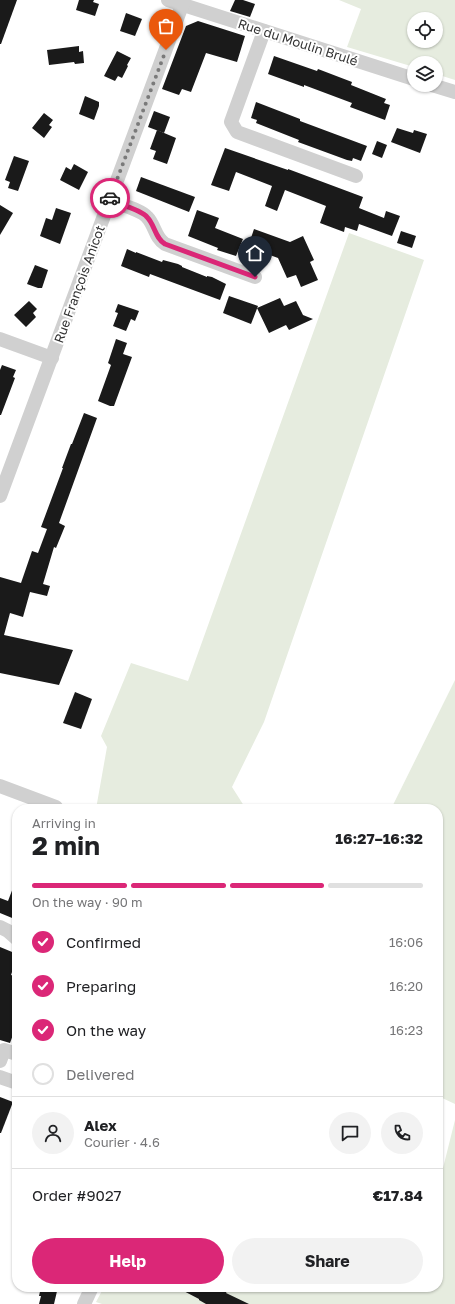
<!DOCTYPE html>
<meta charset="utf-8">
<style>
body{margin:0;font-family:"Golos Text",sans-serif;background:#f2f2f2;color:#202124;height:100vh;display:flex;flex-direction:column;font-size:15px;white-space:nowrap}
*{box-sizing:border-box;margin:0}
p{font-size:13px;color:#757577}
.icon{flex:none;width:22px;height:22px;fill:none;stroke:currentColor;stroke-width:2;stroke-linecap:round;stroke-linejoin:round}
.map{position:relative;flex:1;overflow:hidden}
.drawer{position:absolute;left:12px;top:804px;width:431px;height:488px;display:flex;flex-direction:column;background:#fff;border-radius:16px;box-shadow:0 1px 3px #0004}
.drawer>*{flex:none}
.fabs{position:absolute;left:407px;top:12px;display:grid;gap:8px}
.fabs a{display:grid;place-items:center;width:36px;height:36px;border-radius:50%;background:#fff;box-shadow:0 1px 3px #0004;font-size:20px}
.pin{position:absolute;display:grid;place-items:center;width:34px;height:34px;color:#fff;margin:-41px -17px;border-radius:50% 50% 50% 0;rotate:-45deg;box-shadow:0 0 4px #0007}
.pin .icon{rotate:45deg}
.courier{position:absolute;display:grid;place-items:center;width:40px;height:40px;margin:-20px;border:3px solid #db2777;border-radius:50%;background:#fff;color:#222;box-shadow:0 1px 5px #0007}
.overview em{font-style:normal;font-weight:700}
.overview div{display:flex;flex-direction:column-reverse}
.overview{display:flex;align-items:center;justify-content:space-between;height:68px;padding:0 20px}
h1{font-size:26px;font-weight:700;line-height:30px}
.bar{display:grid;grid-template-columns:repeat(4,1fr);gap:6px 4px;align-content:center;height:48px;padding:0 20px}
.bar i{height:5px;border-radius:3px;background:#e0e0e0}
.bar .on{background:#db2777}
.bar p{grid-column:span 4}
.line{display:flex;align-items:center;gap:10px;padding:0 20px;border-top:1px solid #e0e0e0}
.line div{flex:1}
.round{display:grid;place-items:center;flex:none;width:42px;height:42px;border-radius:21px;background:#f2f2f2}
ol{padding:0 20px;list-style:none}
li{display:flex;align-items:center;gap:12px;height:44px}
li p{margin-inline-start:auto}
li .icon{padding:4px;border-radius:50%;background:#db2777;color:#fff;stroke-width:4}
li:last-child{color:#757577}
li i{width:22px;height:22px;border:2px solid #e0e0e0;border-radius:50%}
.primary-button{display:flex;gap:8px;margin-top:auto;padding:8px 20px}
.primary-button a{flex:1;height:46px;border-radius:24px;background:#db2777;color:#fff;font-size:16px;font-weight:700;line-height:46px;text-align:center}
.primary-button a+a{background:#f2f2f2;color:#202124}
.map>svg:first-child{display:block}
.green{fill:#e6ecdf;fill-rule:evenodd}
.building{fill:#1a1a1a}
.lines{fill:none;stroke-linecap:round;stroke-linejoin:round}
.minor{stroke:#d0d0d0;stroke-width:14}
.done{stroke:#7a7a7a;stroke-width:4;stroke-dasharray:0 7.2}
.route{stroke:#db2777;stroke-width:5}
.labels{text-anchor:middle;stroke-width:4;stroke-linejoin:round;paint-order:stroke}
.street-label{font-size:13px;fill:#333;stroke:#fff}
</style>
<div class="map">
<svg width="455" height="1304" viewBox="0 0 455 1304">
<rect width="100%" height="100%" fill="#fff"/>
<g class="green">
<path d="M339 0H455V80L436 74V63H414V67L347 47 361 9ZM414 19H436V41H414Z"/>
<path d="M349 233 424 260 264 722 232 787 246 809H96L107 747 101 736 131 663 188 681Z"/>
<path d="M455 680V1104L438 1096V809H391Z"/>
<path d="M455 1120V1304H102L96 1302 104 1287H438V1188Z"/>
</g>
<g class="building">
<path d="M0 0H17L1 44H0Z"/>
<path d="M79 0H94L93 2 99 4 95 16 76 10Z"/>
<path d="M235 0H243L255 4 250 17 230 11Z"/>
<path d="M126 13 142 19 135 36 120 31Z"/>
<path d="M198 21 245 36 237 62 206 53 191 92 182 89 179 95 162 89 186 26Z"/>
<path d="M79 46V52L83 51 84 63 75 64 74 62 49 65 47 50Z"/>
<path d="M117 51 131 58 127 65 128 66 122 78 118 76 115 81 104 76Z"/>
<path d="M274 56 317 71 318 69 352 82 351 85 386 99 384 103 390 105 385 120 350 107 352 103 304 85V87L268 74Z"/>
<path d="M85 96 99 102V106L94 120 79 114Z"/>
<path d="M256 102 300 119V121L367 146 361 161 353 158 352 161 347 160 298 142 299 140 256 123 257 120 251 118Z"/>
<path d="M154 111 170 117 164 133 148 127Z"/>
<path d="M44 113 53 120 49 125 52 127 44 138 32 128Z"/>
<path d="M397 128 413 133 414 130 427 134 420 153 391 142Z"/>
<path d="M157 130 176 138 167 164 153 159 156 151 150 149Z"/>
<path d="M377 141 387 145 382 158 372 154Z"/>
<path d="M225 148 288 170V169L363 197 359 208 384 218 386 211 400 216 392 236 359 224 357 231 345 227 344 232 320 223 326 206 285 190 277 211 265 206 272 186 236 172 229 191 211 185Z"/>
<path d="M14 156 29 161 18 191 8 188 10 182 5 180Z"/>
<path d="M74 164 88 172 79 190 60 180 66 167 71 170Z"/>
<path d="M141 177 195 197 189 212 136 191Z"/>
<path d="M0 205 13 213 0 235Z"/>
<path d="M56 208 71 213 60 244 40 236 46 218 52 220Z"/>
<path d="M197 210 219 218 215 228 243 239 236 256 217 250 218 248 188 236Z"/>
<path d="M254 229 290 242 303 236 314 260 310 262 318 280 301 287 296 275 287 278 278 258 248 247Z"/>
<path d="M401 231 416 236 412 248 397 243Z"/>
<path d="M127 249 136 253V252L162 262 163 260 178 264 182 266V267L207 277V276L212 277 226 284 220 300 150 274 149 277 121 266Z"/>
<path d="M35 265 48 270 42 288H38L27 284Z"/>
<path d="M229 296 258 306 251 324 223 313Z"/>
<path d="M280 298 284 306 296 301 303 315 313 319 289 330 286 325 269 333 257 308Z"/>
<path d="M29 301 37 309 33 313 36 317 26 327 14 315Z"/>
<path d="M118 304 139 311 135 321 131 319 126 331 113 326 118 313 115 312Z"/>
<path d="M116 339 127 343 123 354 132 357 114 406H110L98 401 111 365 108 363Z"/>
<path d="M2 365 16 370 13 377 15 378 1 415H0V370Z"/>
<path d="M84 413 97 418 59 523 65 526 56 548 54 547 43 584 50 586 47 596 30 592 23 617 10 613 4 635 73 650 59 685 0 673V577L21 583 32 551 38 553 47 529 41 527 63 468H62L71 444H72Z"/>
<path d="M75 692 92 699 81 729 63 723Z"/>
<path d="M16 880H17V920L0 913V898L8 901Z"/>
<path d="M0 947 17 954V957L11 975 17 977V1024L10 1043 0 1040Z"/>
<path d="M0 1097 13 1102 1 1133H0Z"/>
<path d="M41 1287H58L54 1304H39L41 1296H39Z"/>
<path d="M176 1287H219L227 1291 226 1293 249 1304H206L199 1300V1299Z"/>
</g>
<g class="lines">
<g class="minor">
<path d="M168 0 414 79"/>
<path d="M264 31 231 122 237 132 356 176"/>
<path d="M432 85 455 92"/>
<path d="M109 200C120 205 140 209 147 217 155 225 155 238 165 244L255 277"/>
<path d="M0 339 52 358"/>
<path d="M0 496 184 0"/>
<path d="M0 786 56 807"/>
<path d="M0 927 8 931 17 939"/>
<path d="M0 1061 4 1050 17 1054"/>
<path d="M0 1077 17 1083"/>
<path d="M84 1304 92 1287"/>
</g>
</g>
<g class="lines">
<path class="done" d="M110 198 166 50"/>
<path class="route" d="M110 198 109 200C120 205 140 209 147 217 155 225 155 238 165 244L255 277"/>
</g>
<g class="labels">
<g class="street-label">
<text transform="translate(298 42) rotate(18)" y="5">Rue du Moulin Brulé</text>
<text transform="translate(79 284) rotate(-70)" y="5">Rue François Anicot</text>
</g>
</g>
</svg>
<div class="fabs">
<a><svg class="icon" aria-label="locate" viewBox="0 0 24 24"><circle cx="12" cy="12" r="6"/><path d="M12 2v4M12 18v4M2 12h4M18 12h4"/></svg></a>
<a><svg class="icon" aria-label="layers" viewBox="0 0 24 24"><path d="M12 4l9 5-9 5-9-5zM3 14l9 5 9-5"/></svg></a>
</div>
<div class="pin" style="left:166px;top:50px;background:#ea580c"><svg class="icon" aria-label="bag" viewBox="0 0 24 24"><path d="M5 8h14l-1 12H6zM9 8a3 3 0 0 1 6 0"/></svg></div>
<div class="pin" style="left:255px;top:277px;background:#1f2937"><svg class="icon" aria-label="home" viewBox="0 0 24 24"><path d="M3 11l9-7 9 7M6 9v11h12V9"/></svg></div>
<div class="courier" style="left:110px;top:198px"><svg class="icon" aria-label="car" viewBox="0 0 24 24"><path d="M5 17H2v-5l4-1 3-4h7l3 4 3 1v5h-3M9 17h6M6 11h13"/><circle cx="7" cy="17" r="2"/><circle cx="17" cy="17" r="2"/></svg></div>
<section class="drawer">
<div class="overview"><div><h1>2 min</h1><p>Arriving in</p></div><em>16:27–16:32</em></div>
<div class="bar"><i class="on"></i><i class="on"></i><i class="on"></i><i></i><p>On the way · 90 m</p></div>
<ol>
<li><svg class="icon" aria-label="check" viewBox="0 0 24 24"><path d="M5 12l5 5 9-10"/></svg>Confirmed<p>16:06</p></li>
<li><svg class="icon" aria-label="check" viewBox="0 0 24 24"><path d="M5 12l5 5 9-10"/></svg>Preparing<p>16:20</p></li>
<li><svg class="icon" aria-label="check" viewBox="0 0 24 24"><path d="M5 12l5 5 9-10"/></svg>On the way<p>16:23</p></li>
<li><i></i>Delivered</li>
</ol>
<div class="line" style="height:72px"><a class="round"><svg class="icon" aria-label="person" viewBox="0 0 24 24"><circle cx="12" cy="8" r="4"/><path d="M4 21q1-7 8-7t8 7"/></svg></a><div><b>Alex</b><p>Courier · 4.6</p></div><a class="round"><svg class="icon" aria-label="chat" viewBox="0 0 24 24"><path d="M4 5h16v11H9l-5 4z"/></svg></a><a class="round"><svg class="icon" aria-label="phone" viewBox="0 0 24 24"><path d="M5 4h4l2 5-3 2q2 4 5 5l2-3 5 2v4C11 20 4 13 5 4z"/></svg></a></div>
<div class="line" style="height:52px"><div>Order #9027</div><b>€17.84</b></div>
<div class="primary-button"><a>Help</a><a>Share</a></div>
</section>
</div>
